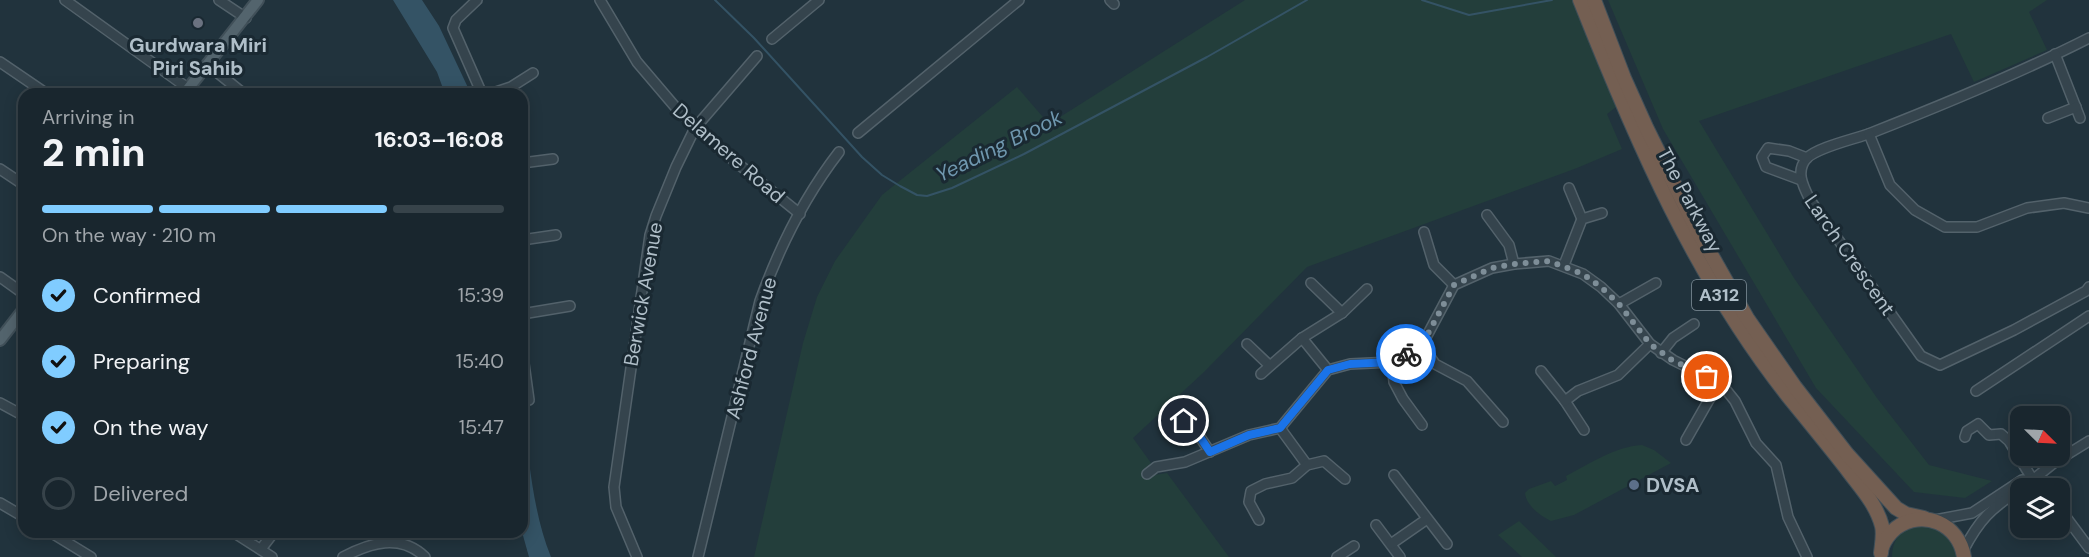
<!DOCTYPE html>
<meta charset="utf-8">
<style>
body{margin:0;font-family:"DM Sans",sans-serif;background:#26323a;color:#f1f3f6;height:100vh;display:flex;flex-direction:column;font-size:22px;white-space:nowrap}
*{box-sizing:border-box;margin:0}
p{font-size:20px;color:#9fa5aa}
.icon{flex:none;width:33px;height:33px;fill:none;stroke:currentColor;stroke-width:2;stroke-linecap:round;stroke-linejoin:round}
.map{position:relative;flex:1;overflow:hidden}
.panel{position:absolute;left:18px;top:88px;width:510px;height:450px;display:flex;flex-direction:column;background:#19262e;border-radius:18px;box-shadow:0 3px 15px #0003,0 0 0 2px #37434a}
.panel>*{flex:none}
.needle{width:39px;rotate:114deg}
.buttons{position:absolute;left:2010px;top:406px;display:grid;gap:12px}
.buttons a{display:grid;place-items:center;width:60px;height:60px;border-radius:12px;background:#19262e;box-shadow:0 3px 15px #0003,0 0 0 2px #37434a;font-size:30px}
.pin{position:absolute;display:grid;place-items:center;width:51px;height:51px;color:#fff;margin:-26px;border:3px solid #fff;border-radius:50%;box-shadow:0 2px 6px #0007}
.courier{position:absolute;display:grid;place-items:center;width:60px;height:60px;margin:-30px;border:4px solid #1a73e8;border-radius:50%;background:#fff;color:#222;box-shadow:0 2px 8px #0007}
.summary em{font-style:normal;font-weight:800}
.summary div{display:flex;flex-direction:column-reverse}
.summary{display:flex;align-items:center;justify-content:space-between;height:102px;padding:0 24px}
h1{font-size:39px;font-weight:800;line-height:45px}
.bar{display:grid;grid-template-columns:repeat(4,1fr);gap:9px 6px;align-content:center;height:72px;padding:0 24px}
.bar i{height:8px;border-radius:4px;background:#37434a}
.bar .selected{background:#80ccff}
.bar p{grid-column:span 4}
ol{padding:0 24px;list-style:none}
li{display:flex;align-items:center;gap:18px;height:66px}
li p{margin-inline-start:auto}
li .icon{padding:6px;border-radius:50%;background:#80ccff;color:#111;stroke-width:4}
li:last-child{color:#9fa5aa}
li i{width:33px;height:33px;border:3px solid #37434a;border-radius:50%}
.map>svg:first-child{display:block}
.green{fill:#233e3b}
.water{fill:#345365}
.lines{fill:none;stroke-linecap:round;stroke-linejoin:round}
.stream{stroke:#345365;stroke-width:2}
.minor-casing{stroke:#53626b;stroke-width:12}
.major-casing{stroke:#415059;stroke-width:14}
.highway-casing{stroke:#404f58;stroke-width:16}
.minor{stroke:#35444d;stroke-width:9}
.major{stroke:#53646d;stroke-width:10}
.highway{stroke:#745f52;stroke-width:14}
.done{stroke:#7e8e98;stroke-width:6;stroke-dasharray:0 10.8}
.route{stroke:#1a73e8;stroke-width:8}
.worship-dot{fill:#6b7280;stroke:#1a2932;stroke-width:2}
.service-dot{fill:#5c6f8a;stroke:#1a2932;stroke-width:2}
.labels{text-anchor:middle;stroke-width:6;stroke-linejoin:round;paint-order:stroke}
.shield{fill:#1a2932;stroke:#83929c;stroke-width:1.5}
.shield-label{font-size:18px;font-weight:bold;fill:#b0bfc9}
.poi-label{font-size:20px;font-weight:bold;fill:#b0bfc9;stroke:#1a2932}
.street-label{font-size:20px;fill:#b0bfc9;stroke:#1a2932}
.water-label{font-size:21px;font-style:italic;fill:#6f97ae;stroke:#1a2932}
</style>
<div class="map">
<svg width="2089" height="557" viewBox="0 0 2089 557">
<rect width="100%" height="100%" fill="#21333d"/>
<g class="green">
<path d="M1245 0H1575L1616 107 1607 114 1622 149 1577 168 1307 267 1204 372 1133 438 1151 463 1144 471 1149 478 1154 475 1167 473 1229 557H754L803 343 817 297 835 261 882 195 1017 87 1049 124Z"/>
<path d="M1608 0H2047L2029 12 2047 50 1974 82 1951 34 1699 121 1794 278 1877 398 1929 465 1992 481 1965 498 1914 492 1816 388 1663 129Z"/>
<path d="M1642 445 1654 450 1671 463 1574 515 1551 521C1540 516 1526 505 1525 493L1529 489 1551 481 1555 486 1567 480 1566 476C1591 463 1614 447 1642 445Z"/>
<path d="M1519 521 1556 557H1522L1498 535Z"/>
<path d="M1916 522 1946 528 1960 557H1892C1892 540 1901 530 1916 522Z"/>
</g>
<g class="water">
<path d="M393 0H422L439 26 471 94H445L437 72Z"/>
<path d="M522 411C530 460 532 510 551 557H529L522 532Z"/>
</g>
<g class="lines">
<g class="stream">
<path d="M715 0 754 38 862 157 882 175 900 186 917 195 927 196 952 188 1024 154 1207 57 1307 0"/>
<path d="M1422 0 1469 15 1552 0"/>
</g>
<defs>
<g id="minor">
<path d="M65 0 189 89"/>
<path d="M219 0 246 18"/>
<path d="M477 0 456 20 453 28 482 94"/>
<path d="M600 0 637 62 677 109 715 145 800 214"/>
<path d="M1110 0 1114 4"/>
<path d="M2089 38C2018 74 1945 104 1871 133 1855 139 1818 147 1807 158 1795 171 1803 186 1810 200L1921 356 1940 365 2014 330 2086 291 2089 287"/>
<path d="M772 39 819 0"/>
<path d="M2055 54 2080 118"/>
<path d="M0 62 47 94"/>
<path d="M208 65 244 94"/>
<path d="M490 94 511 87 533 73"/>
<path d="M2048 118 2076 107"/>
<path d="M858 133 1019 0"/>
<path d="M1869 134 1890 185 1915 210 1945 227H1977L2027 208 2064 203 2089 208"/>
<path d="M522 163 553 159"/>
<path d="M0 169 24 185"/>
<path d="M1801 180 1766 167 1762 157 1768 148 1789 151 1807 158"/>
<path d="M1569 188 1582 219"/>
<path d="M1487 215 1509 245 1514 264"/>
<path d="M1424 232 1434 265 1454 285"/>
<path d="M522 240 556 235"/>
<path d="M1564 265 1582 219 1602 213"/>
<path d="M0 277 24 294"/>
<path d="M1311 283 1342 313"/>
<path d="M1619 304 1656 283"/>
<path d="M522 314 570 306"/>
<path d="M1302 338 1328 370"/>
<path d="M1247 344 1269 365"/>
<path d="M1422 345 1435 364 1467 381 1503 422"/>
<path d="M522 349 529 400"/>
<path d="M1661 353 1673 338 1694 324"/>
<path d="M1392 362 1394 382 1403 399 1422 425"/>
<path d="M1541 371 1565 401 1584 430"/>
<path d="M1261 374 1302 338 1342 313 1367 289"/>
<path d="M1976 391 2089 316"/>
<path d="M1565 401 1578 391 1618 375 1650 344"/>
<path d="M0 403 24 416"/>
<path d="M1184 421 1196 431 1210 452"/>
<path d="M1280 428 1307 465"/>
<path d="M1965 437 1967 431 1978 424 1989 435 2001 434 2009 441 2033 480"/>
<path d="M1686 440 1718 384"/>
<path d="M1147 474 1156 467 1185 462 1249 435 1280 428 1328 370 1350 364 1392 362 1422 345 1454 285 1492 268 1514 264 1549 261 1583 274 1601 287 1619 304 1650 344 1673 360 1707 377 1727 391 1735 401 1756 443 1776 465 1788 517 1807 557"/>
<path d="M1394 475 1447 544"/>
<path d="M2036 478 2045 489"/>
<path d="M2030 482 2055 462 2089 441"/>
<path d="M0 503 24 517"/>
<path d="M2060 509 2089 548"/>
<path d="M1259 520 1249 502 1251 491 1265 484 1292 478 1307 465 1324 461 1345 479"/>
<path d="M1935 520 1972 513 2022 480H2033"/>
<path d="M1376 525 1400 557"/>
<path d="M50 532 91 557"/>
<path d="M233 532 272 557"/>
<path d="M1391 544 1427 519"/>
<path d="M261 549 274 532"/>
<path d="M1963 551C1979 520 1991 508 2020 490"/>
<path d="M343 557C370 543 400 533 425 557"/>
<path d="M637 557 616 507 614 487 650 235 656 216 676 167 695 128 757 56"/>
<path d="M698 557 760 301C779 248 805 196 839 152"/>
<path d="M1337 557 1354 546"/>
</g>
<g id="major">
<path d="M184 94 258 0"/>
<path d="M0 340 24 309"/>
</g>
<g id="highway">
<path d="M1580 0C1636 141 1696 281 1792 401 1810 423 1828 445 1846 468 1859 486 1876 503 1882 526 1884 534 1882 544 1881 553"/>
<path d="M1594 0 1624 78 1646 127 1696 228 1747 318 1795 387 1847 454 1896 508 1906 514 1924 518"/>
<path d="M1882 547C1885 539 1889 534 1896 528 1923 508 1959 524 1964 557"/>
</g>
</defs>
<use href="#minor" class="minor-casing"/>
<use href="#major" class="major-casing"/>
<use href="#highway" class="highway-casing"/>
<use href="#minor" class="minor"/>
<use href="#major" class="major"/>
<use href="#highway" class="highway"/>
</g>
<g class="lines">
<path class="done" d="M1406 354 1422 345 1454 285 1492 268 1514 264 1549 261 1583 274 1601 287 1619 304 1650 344 1672 360 1707 377"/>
<path class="route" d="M1184 421 1196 431 1210 452 1249 435 1280 428 1328 370 1350 364 1392 362 1406 354"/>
</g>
<circle class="worship-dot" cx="198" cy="23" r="6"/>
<circle class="service-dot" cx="1634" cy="485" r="6"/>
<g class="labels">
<rect class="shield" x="1692" y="280" width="54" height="30" rx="4.5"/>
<g class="shield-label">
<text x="1719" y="301">A312</text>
</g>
<g class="poi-label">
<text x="198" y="52">Gurdwara Miri<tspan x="198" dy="23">Piri Sahib</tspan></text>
<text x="1646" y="492" text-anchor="start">DVSA</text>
</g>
<g class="street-label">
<text transform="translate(729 153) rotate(41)" y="7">Delamere Road</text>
<text transform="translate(1690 200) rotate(62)" y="7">The Parkway</text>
<text transform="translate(1850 255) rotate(55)" y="7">Larch Crescent</text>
<text transform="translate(643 294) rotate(-80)" y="7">Berwick Avenue</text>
<text transform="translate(751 348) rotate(-75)" y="7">Ashford Avenue</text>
</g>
<g class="water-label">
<text transform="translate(999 146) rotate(-26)" y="7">Yeading Brook</text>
</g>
</g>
</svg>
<div class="buttons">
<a><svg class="needle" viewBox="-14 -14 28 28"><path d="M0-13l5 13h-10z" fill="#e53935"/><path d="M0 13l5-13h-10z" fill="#9fa5aa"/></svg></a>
<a><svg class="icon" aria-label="layers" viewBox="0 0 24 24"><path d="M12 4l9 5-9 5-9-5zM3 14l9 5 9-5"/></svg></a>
</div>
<div class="pin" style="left:1707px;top:377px;background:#ea580c"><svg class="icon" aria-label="bag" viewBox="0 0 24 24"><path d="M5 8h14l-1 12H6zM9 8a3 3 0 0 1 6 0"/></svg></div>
<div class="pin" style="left:1184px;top:421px;background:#1f2937"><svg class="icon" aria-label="home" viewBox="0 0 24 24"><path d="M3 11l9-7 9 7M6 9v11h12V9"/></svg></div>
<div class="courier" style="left:1406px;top:354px"><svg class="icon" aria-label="bike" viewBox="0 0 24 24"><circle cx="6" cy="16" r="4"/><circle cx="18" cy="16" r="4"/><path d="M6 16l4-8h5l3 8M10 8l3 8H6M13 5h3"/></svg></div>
<section class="panel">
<div class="summary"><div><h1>2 min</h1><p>Arriving in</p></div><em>16:03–16:08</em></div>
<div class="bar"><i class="selected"></i><i class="selected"></i><i class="selected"></i><i></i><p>On the way · 210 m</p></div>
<ol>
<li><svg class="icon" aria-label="check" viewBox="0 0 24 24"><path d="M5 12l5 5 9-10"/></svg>Confirmed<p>15:39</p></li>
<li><svg class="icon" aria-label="check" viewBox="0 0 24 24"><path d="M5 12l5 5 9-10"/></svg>Preparing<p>15:40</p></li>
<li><svg class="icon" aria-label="check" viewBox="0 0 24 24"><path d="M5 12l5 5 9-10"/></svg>On the way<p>15:47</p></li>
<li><i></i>Delivered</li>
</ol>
</section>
</div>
